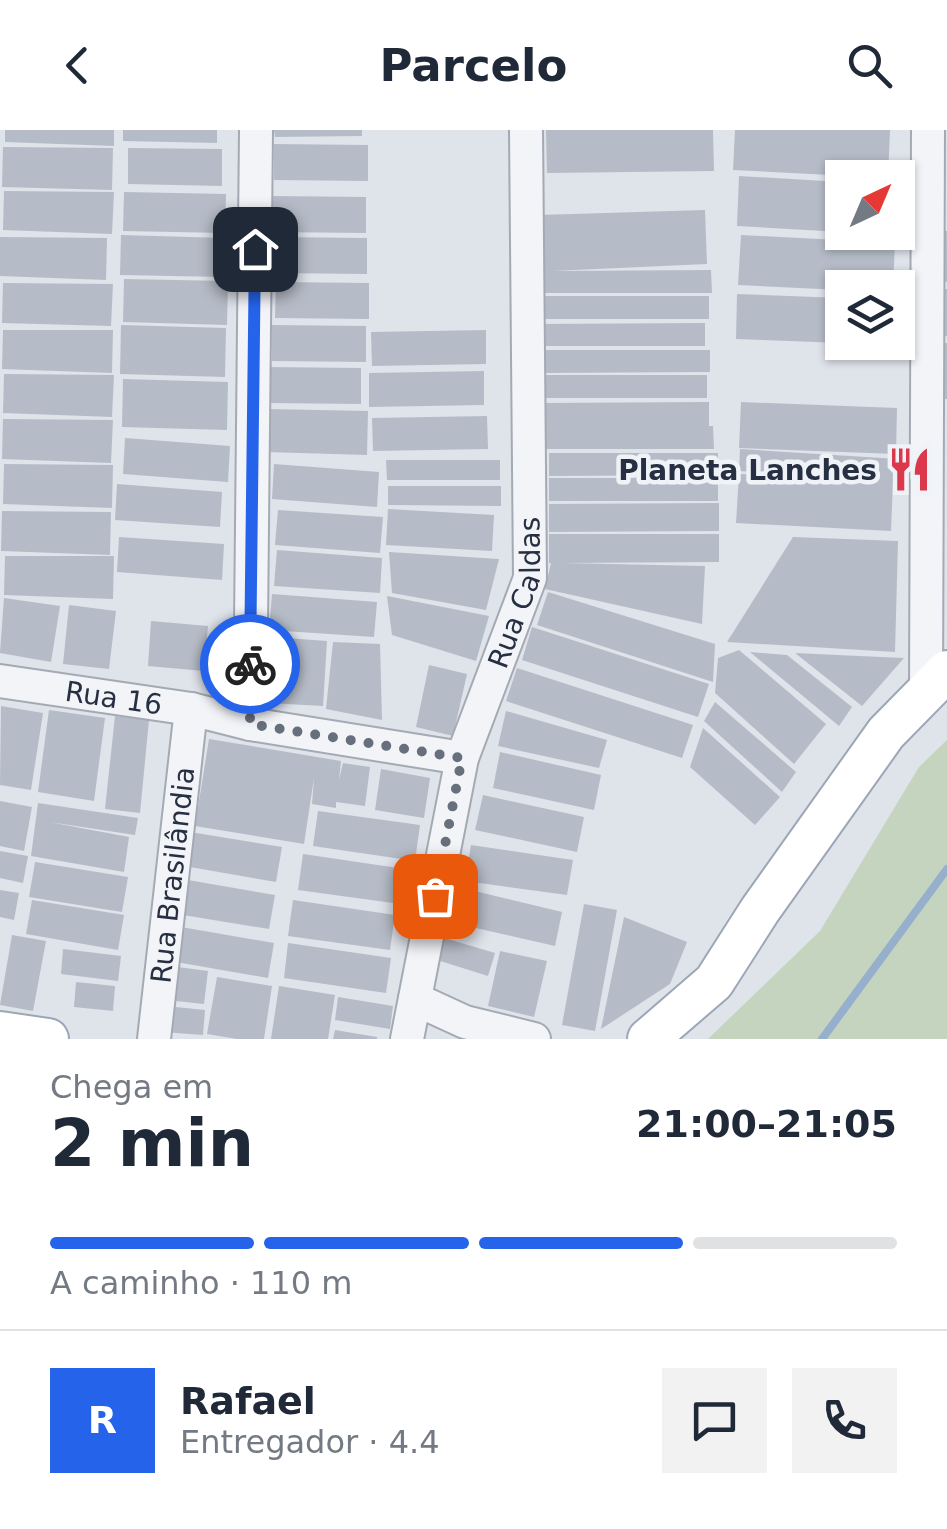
<!DOCTYPE html>
<html lang="pt">
<meta charset="utf-8">
<style>
body{margin:0;font-family:"DejaVu Sans",sans-serif;background:#f2f2f3;color:#1f2937;height:100vh;display:flex;flex-direction:column;font-size:38px;white-space:nowrap}
*{box-sizing:border-box;margin:0}
p{font-size:32px;color:#747a83}
.icon{flex:none;width:55px;height:55px;fill:none;stroke:currentColor;stroke-width:2;stroke-linecap:round;stroke-linejoin:round}
.map{position:relative;height:909px;overflow:hidden}
.panel{display:flex;flex-direction:column;background:#fff;flex:1}
.panel>*{flex:none}
.needle{width:65px;rotate:44deg}
.controls{position:absolute;left:825px;top:30px;display:grid;gap:20px}
.controls a{display:grid;place-items:center;width:90px;height:90px;border-radius:0px;background:#fff;box-shadow:0 2px 8px #0004;font-size:50px}
.pin{position:absolute;display:grid;place-items:center;width:85px;height:85px;color:#fff;margin:-42px;border-radius:20px;box-shadow:0 5px 15px #0006}
.courier{position:absolute;display:grid;place-items:center;width:100px;height:100px;margin:-50px;border:8px solid #2563eb;border-radius:50%;background:#fff;color:#222;box-shadow:0 2px 12px #0007}
.overview em{font-style:normal;font-weight:700}
.overview div{display:flex;flex-direction:column-reverse}
.overview{display:flex;align-items:center;justify-content:space-between;height:170px;padding:0 50px}
h1{font-size:65px;font-weight:700;line-height:75px}
.bar{display:grid;grid-template-columns:repeat(4,1fr);gap:15px 10px;align-content:center;height:120px;padding:0 50px}
.bar i{height:12px;border-radius:8px;background:#e0e1e3}
.bar .on{background:#2563eb}
.bar p{grid-column:span 4}
.line{display:flex;align-items:center;gap:25px;padding:0 50px;border-top:2px solid #e0e1e3}
.line div{flex:1}
.round{display:grid;place-items:center;flex:none;width:105px;height:105px;border-radius:0px;background:#f2f2f3}
header{display:flex;justify-content:space-between;align-items:center;height:130px;padding:0 50px;background:#fff;font-size:45px;font-weight:700}
.map>svg:first-child{display:block}
.green{fill:#c4d4bf}
.lines{fill:none;stroke-linecap:round;stroke-linejoin:round}
.stream{stroke:#96afcd;stroke-width:8}
.building{fill:#b6bcc7}
.minor-casing{stroke:#a4aab4;stroke-width:36}
.major-casing{stroke:#9da6b7;stroke-width:44}
.minor{stroke:#f2f4f8;stroke-width:32}
.major{stroke:#fff;stroke-width:40}
.done{stroke:#676f7d;stroke-width:10;stroke-dasharray:0 18}
.route{stroke:#2563eb;stroke-width:12}
.labels{text-anchor:middle;stroke-width:9;stroke-linejoin:round;paint-order:stroke}
.poi-label{font-size:28px;font-weight:bold;fill:#263042;stroke:#eff2f7;text-anchor:end}
.street-label{font-size:28px;fill:#263042;stroke:#eff2f7}
</style>
<header><svg class="icon" aria-label="back" viewBox="0 0 24 24"><path d="M15 5l-7 7 7 7"/></svg>Parcelo<svg class="icon" aria-label="search" viewBox="0 0 24 24"><circle cx="10" cy="10" r="6"/><path d="M15 15l6 6"/></svg></header>
<div class="map">
<svg width="947" height="909" viewBox="0 0 947 909">
<rect width="100%" height="100%" fill="#dfe3ea"/>
<path class="green" d="M947 610V909H708L820 801 919 637Z"/>
<g class="lines">
<path class="stream" d="M822 909 947 739"/>
</g>
<g class="building">
<path d="M5 0H114V16L5 12Z"/>
<path d="M123 0H217V13L123 11Z"/>
<path d="M274 0H362V6L275 7Z"/>
<path d="M546 0H713L714 41 547 43Z"/>
<path d="M735 0H890L888 48 733 40Z"/>
<path d="M274 14 368 15V51L274 50Z"/>
<path d="M3 17 113 18 112 60 2 57Z"/>
<path d="M128 18 222 19V56L128 54Z"/>
<path d="M739 46 842 52V102L737 96Z"/>
<path d="M4 61 114 62 112 104 3 100Z"/>
<path d="M124 62 226 64 225 103 123 101Z"/>
<path d="M272 66 366 67V103L272 102Z"/>
<path d="M705 80 707 134 553 141 711 140 712 163H543L539 85Z"/>
<path d="M942 101H947V152L940 151Z"/>
<path d="M121 105 223 108 222 147 120 145Z"/>
<path d="M741 105 895 113 893 158H842V160L738 155Z"/>
<path d="M0 107 107 108 106 150 0 146Z"/>
<path d="M273 107 367 108V144L273 143Z"/>
<path d="M124 149 228 151 227 195 123 192Z"/>
<path d="M276 152 369 153V189L275 188Z"/>
<path d="M3 153 113 154 111 196 2 193Z"/>
<path d="M944 159H947V206L942 205Z"/>
<path d="M737 164 842 168V213L736 209Z"/>
<rect x="540" y="166" width="169" height="23"/>
<path d="M705 193V216H536V194Z"/>
<path d="M121 195 226 198 225 247 120 244Z"/>
<path d="M272 195 366 196V232L272 231Z"/>
<path d="M3 200H113L112 243 2 239Z"/>
<path d="M486 200V234L372 236 371 202Z"/>
<path d="M943 213H947V269H942Z"/>
<path d="M541 220H710V242L542 243Z"/>
<path d="M267 237 361 238V274L267 273Z"/>
<path d="M484 241V275L369 277V243Z"/>
<path d="M4 244 114 245 112 287 3 283Z"/>
<rect x="538" y="245" width="169" height="23"/>
<path d="M123 249 228 252 227 300 122 297Z"/>
<path d="M709 272V296H713L714 319H545L541 273Z"/>
<path d="M741 272 897 278 896 324 739 318Z"/>
<path d="M267 279 368 281 367 325 266 322Z"/>
<path d="M487 286 488 319 373 321 372 288Z"/>
<path d="M3 289 113 290 111 333 2 329Z"/>
<path d="M125 308 230 316 228 352 123 344Z"/>
<path d="M740 319 898 329 897 351 893 350 891 401 736 393 739 344 856 348 739 341Z"/>
<path d="M549 323H718V345L549 346Z"/>
<path d="M386 330H500V350H387Z"/>
<path d="M4 334 113 335 112 378 3 374Z"/>
<path d="M274 334 379 342 377 377 272 369Z"/>
<rect x="549" y="348" width="169" height="23"/>
<path d="M117 354 222 362 220 397 115 390Z"/>
<path d="M388 356H501V376L388 375Z"/>
<path d="M719 373V401L549 402V374Z"/>
<path d="M388 379 494 385 492 421 386 415Z"/>
<path d="M278 380 383 387 380 423 275 415Z"/>
<path d="M2 381 111 382 110 425 1 421Z"/>
<path d="M549 404H719V432L562 433 705 436 702 494 545 459 551 433H549Z"/>
<path d="M119 407 224 414 222 450 117 442Z"/>
<path d="M793 407 898 411 895 522 727 512Z"/>
<path d="M277 420 382 428 380 463 274 456Z"/>
<path d="M389 422 499 429 486 480 392 463Z"/>
<path d="M5 426H114L113 469 4 465Z"/>
<path d="M548 462 715 514 713 552 537 495Z"/>
<path d="M272 464 377 472 374 507 269 500Z"/>
<path d="M387 466 489 486 476 531 392 505Z"/>
<path d="M4 468 60 476 51 532 0 523Z"/>
<path d="M69 475 116 481 109 539 63 534Z"/>
<path d="M151 491 208 496 204 541 148 536Z"/>
<path d="M532 497 709 554 698 587 522 530Z"/>
<path d="M272 507 327 511 323 576 268 573Z"/>
<path d="M333 512 380 514 382 590 326 579Z"/>
<path d="M739 520 826 594 794 634 715 563 718 528Z"/>
<path d="M750 522 787 525 852 577 839 596Z"/>
<path d="M795 523 859 526 904 528 862 576Z"/>
<path d="M429 535 467 544 453 606 416 597Z"/>
<path d="M517 538 693 595 682 628 506 571Z"/>
<path d="M715 572 796 642 782 662 704 591Z"/>
<path d="M1 576 43 583 31 660 0 655Z"/>
<path d="M49 580 105 588 94 671 38 662Z"/>
<path d="M506 581 607 610 599 638 498 616Z"/>
<path d="M115 586 149 590 140 683 105 679Z"/>
<path d="M703 598 780 667 755 695 690 637Z"/>
<path d="M209 609 341 631 339 650 343 633 370 637 365 676 336 672V678L312 674 314 648 304 714 195 696Z"/>
<path d="M500 622 601 645 594 680 493 658Z"/>
<path d="M381 639 430 648 424 688 375 680Z"/>
<path d="M483 665 584 687 577 722 475 700Z"/>
<path d="M0 671 32 677 24 721 0 716Z"/>
<path d="M38 673 138 688 135 705 49 692 129 707 124 742 31 726Z"/>
<path d="M318 681 420 695 415 731 313 716Z"/>
<path d="M190 702 282 717 276 752 184 736Z"/>
<path d="M471 715 573 730 567 765 465 751Z"/>
<path d="M0 721 28 726 23 753 0 748Z"/>
<path d="M303 724 405 739 400 774 298 760Z"/>
<path d="M35 732 128 747 122 782 29 767Z"/>
<path d="M182 749 275 765 269 799 177 784Z"/>
<path d="M462 758 562 782 555 816 454 793Z"/>
<path d="M0 760 19 763 14 790 0 787Z"/>
<path d="M32 770 124 785 118 820 26 804Z"/>
<path d="M293 770 395 785 390 820 288 806Z"/>
<path d="M584 774 617 780 595 901 562 895Z"/>
<path d="M624 787 687 812 670 854 601 899Z"/>
<path d="M181 797 274 813 268 848 176 832Z"/>
<path d="M12 805 46 811 33 881 0 875Z"/>
<path d="M441 807 495 823 488 846 434 829Z"/>
<path d="M288 813 391 828 386 863 284 848Z"/>
<path d="M63 819 121 826 118 851 61 844Z"/>
<path d="M500 821 547 831 534 887 488 876Z"/>
<path d="M170 836 208 841 204 874 166 870Z"/>
<path d="M217 847 272 856 264 909H237L207 904Z"/>
<path d="M76 852 115 856 113 881 74 877Z"/>
<path d="M279 856 335 865 328 909H271Z"/>
<path d="M338 867 393 876 390 899 335 890Z"/>
<path d="M166 876 205 880 203 905 163 902Z"/>
<path d="M335 900 377 907V909H333Z"/>
</g>
<g class="lines">
<defs>
<g id="minor">
<path id="s1" d="M0 551 191 579 250 594 462 628"/>
<path d="M926 562 928 0"/>
<path d="M250 594 256 0"/>
<path d="M415 869 465 892 534 909"/>
<path id="s2" d="M154 909 191 579"/>
<path id="s3" d="M407 909 462 628 530 448 526 0"/>
</g>
<g id="major">
<path d="M0 902 48 909"/>
<path d="M648 909 714 852 760 780 886 603 947 541"/>
</g>
</defs>
<use href="#minor" class="minor-casing"/>
<use href="#major" class="major-casing"/>
<use href="#minor" class="minor"/>
<use href="#major" class="major"/>
</g>
<g class="lines">
<path class="done" d="M250 534V594L462 628 435 766"/>
<path class="route" d="M250 534 255 119"/>
</g>
<defs>
<symbol id="restaurant-bare" viewBox="-9 -9 18 18"><path d="M-5-6h1v4h1v-4h1v4h1v-4h1v5L-1.5 .5V6h-2V.5L-5-1ZM5-6V6H3V1.5H1.5Q1.5-4 5-6Z" fill="#db384b" stroke="#eff2f7" stroke-width="2.5" paint-order="stroke"/></symbol>
</defs>
<g fill-rule="evenodd">
<use href="#restaurant-bare" x="878" y="308" width="63" height="63"/>
</g>
<g class="labels">
<g class="poi-label">
<text x="877" y="350">Planeta Lanches</text>
</g>
<g class="street-label">
<text dy="10" stroke="none"><textPath href="#s3" startOffset="462">Rua Caldas</textPath></text>
<text dy="10" stroke="none"><textPath href="#s1" startOffset="115">Rua 16</textPath></text>
<text dy="10" stroke="none"><textPath href="#s2" startOffset="165">Rua Brasilândia</textPath></text>
</g>
</g>
</svg>
<div class="controls">
<a><svg class="needle" viewBox="-14 -14 28 28"><path d="M0-13l5 13h-10z" fill="#e53935"/><path d="M0 13l5-13h-10z" fill="#747a83"/></svg></a>
<a><svg class="icon" aria-label="layers" viewBox="0 0 24 24"><path d="M12 4l9 5-9 5-9-5zM3 14l9 5 9-5"/></svg></a>
</div>
<div class="pin" style="left:435px;top:766px;background:#ea580c"><svg class="icon" aria-label="bag" viewBox="0 0 24 24"><path d="M5 8h14l-1 12H6zM9 8a3 3 0 0 1 6 0"/></svg></div>
<div class="pin" style="left:255px;top:119px;background:#1f2937"><svg class="icon" aria-label="home" viewBox="0 0 24 24"><path d="M3 11l9-7 9 7M6 9v11h12V9"/></svg></div>
<div class="courier" style="left:250px;top:534px"><svg class="icon" aria-label="bike" viewBox="0 0 24 24"><circle cx="6" cy="16" r="4"/><circle cx="18" cy="16" r="4"/><path d="M6 16l4-8h5l3 8M10 8l3 8H6M13 5h3"/></svg></div>
</div>
<section class="panel">
<div class="overview"><div><h1>2 min</h1><p>Chega em</p></div><em>21:00–21:05</em></div>
<div class="bar"><i class="on"></i><i class="on"></i><i class="on"></i><i></i><p>A caminho · 110 m</p></div>
<div class="line" style="height:180px"><b class="round" style="background:#2563eb;color:#fff">R</b><div><b>Rafael</b><p>Entregador · 4.4</p></div><a class="round"><svg class="icon" aria-label="chat" viewBox="0 0 24 24"><path d="M4 5h16v11H9l-5 4z"/></svg></a><a class="round"><svg class="icon" aria-label="phone" viewBox="0 0 24 24"><path d="M5 4h4l2 5-3 2q2 4 5 5l2-3 5 2v4C11 20 4 13 5 4z"/></svg></a></div>
</section>
